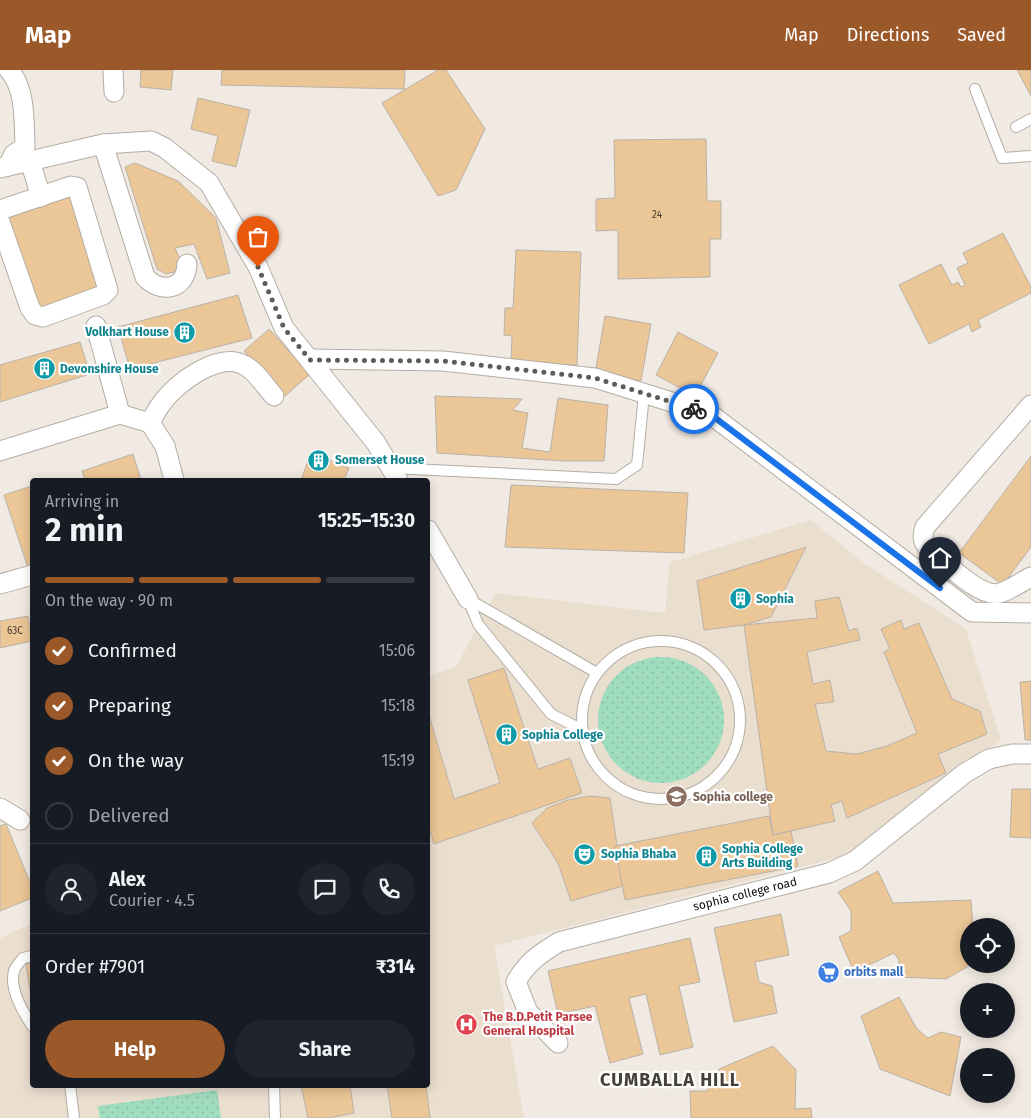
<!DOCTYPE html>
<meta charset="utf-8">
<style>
body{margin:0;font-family:"Fira Sans",sans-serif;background:#20242c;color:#f1f3f6;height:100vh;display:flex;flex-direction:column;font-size:19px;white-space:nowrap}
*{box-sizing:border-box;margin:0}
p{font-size:16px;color:#9ea1a6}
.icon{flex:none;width:28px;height:28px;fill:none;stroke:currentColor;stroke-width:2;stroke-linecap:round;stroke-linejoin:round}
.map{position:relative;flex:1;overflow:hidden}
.side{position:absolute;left:30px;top:408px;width:400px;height:610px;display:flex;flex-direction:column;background:#171b24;border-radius:5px;box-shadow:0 2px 12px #0003}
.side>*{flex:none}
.controls{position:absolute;left:960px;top:848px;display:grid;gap:10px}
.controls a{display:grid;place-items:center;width:55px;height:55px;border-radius:50%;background:#171b24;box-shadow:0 2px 12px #0003;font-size:25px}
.pin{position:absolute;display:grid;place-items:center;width:42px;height:42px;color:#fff;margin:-51px -21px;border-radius:50% 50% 50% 0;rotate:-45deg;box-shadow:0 0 5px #0007}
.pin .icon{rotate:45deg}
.courier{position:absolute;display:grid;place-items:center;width:50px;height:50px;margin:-25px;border:4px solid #1a73e8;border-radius:50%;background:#fff;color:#222;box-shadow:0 1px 6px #0007}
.summary em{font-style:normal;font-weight:700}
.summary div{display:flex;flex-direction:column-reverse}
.summary{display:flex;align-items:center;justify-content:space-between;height:85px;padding:0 15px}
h1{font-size:32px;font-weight:700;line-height:38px}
.bar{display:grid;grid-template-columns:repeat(4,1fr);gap:8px 5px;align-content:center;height:60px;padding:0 15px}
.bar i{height:6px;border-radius:4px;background:#363941}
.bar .on{background:#9b5828}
.bar p{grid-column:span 4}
.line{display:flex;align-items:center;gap:12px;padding:0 15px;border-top:1px solid #363941}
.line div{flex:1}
.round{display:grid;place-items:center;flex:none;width:52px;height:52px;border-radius:26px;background:#20242c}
ol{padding:0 15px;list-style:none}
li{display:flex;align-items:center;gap:15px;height:55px}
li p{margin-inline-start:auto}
li .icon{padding:5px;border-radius:50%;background:#9b5828;color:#fff;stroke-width:4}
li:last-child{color:#9ea1a6}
li i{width:28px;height:28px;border:2px solid #363941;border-radius:50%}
.button{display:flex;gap:10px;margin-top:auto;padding:10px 15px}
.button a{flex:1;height:58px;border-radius:30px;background:#9b5828;color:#fff;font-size:20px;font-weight:700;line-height:58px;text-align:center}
.button a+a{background:#20242c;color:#f1f3f6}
header{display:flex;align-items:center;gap:30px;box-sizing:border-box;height:70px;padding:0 25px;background:#9b5828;color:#fff}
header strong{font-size:24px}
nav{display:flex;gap:28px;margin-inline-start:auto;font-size:18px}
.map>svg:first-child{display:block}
.built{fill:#eadecf}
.garden{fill:url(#garden-dots)}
.building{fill:#ebc696;stroke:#b9b2aa}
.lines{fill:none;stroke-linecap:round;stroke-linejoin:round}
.service-casing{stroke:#b4ada5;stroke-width:12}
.minor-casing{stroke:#b4ada5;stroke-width:21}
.service{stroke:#fff;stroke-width:10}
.minor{stroke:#fff;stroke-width:19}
.done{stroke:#5f5c57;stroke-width:5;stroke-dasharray:0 9}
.route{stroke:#1a73e8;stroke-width:6}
.labels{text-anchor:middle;stroke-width:4.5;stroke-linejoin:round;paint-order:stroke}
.number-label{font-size:10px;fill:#483d2e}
.culture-label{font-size:12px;font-weight:bold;fill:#0d838f;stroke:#fff;text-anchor:start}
.education-label{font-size:12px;font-weight:bold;fill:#785e54;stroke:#fff;text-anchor:start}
.street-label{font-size:12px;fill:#110f0c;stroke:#fff}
.shop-label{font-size:12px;font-weight:bold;fill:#366cbe;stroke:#fff;text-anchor:start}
.health-label{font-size:12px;font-weight:bold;fill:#be3a42;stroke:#fff;text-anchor:start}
.district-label{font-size:18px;font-weight:bold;letter-spacing:1px;fill:#454039;stroke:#fff}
</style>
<header>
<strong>Map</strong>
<nav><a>Map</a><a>Directions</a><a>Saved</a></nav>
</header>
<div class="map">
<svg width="1031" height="1048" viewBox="0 0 1031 1048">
<defs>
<pattern id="garden-dots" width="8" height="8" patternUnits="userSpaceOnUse" patternTransform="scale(1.25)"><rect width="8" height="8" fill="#a0ddbf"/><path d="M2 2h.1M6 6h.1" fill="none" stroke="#89bca3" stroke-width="1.8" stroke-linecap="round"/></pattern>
</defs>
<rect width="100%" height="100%" fill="#f1eae2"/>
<path class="built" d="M811 450 862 492 966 559 1001 670 851 784 494 876 524 1048H0V868L32 853V1015H428V606L456 597 495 523 665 543 670 492Z"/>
<g class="garden">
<circle cx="661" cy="650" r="63"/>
<path d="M217 1020 221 1048H100L98 1036Z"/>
</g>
<g class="building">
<path d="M141 0H173L171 20 140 17Z"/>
<path d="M222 0H405L404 19 221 15Z"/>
<path d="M438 0H446L485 59 456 120 438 126 382 33Z"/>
<path d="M1017 0H1031V26Z"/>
<path d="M198 28 250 40 236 97 212 91 218 66 191 59Z"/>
<path d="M706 69 707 131H721V169H710V207L618 209V160L596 161V129L615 128 614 70Z"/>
<path d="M135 93 178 111 216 148 230 203 207 209 194 174 175 178 180 189 178 201 166 204 157 199 125 97Z"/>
<path d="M73 123 104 216 36 239 5 146Z"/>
<path d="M1003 163 1031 217V223L978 250 981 257 972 262 969 254 929 274 899 215 941 194 952 215 958 212 961 217 965 215 957 198 968 193 963 183Z"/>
<path d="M516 180 581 182 577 295 511 293 512 266 504 265 505 238H513Z"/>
<path d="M238 225 252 268 130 299 118 257Z"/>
<path d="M605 246 651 254 641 311 595 303Z"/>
<path d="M269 259 310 304 284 327 244 281Z"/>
<path d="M678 262 718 283 695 326 656 305Z"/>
<path d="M80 272 90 304 0 332V295Z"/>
<path d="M435 326 522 329 513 340 528 343 522 378 550 382 558 328 608 335 604 391H564L437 383Z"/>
<path d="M311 383 349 398 344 410H301Z"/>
<path d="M133 384 141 410H85L82 401Z"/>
<path d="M1031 386V477L1003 515 959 483Z"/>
<path d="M511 415 688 423 684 483 505 477Z"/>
<path d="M32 416V500L29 501 4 425Z"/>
<path d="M806 477 771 547 744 555 704 560 697 511Z"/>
<path d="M839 527 849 561 857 558 860 570 807 582 813 614 830 610 834 632 815 634 826 681 857 684 887 676 917 663 884 582 890 579 881 559 901 550 904 559 919 553 952 629 980 641 987 664 938 684 946 703 847 748 842 731 831 735 835 751 773 765 744 555 817 548 815 531Z"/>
<path d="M28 546 32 571 0 578V551Z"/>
<path d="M504 598 538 699 570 688 582 723 434 774 428 754V642L454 729 500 713 468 610Z"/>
<path d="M1031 611V670H1025L1020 612Z"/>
<path d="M1012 719H1031V768L1010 767Z"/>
<path d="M590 726 610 728 623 816 571 831 558 793 532 753 547 738 568 730Z"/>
<path d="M769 746 773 765 791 761 798 796 625 830 615 776Z"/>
<path d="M6 754 32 817V828L0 841V756Z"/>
<path d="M878 801 893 833 971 830 973 856H969V894H972L946 909 899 907V890L894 883 854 902 839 867 851 861V841L838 822Z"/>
<path d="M781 844 789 885 755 892 759 912 772 916 777 943 734 952 714 858Z"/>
<path d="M690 868 700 912 679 916 693 977 660 985 646 924 629 928 643 984 610 993 595 936 558 944 548 901Z"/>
<path d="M32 893V927H31L26 894Z"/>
<path d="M899 927 917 959 928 968 941 962 961 967 950 1026 880 999 861 946Z"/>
<path d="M773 976 796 1000 795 1039 811 1038 812 1048H691L690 1021H708V1014H718L719 999Z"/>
<path d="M301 1015H350L354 1043 328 1048H308Z"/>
<path d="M387 1015H426L430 1048H392Z"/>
</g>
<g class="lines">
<defs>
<g id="service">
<path d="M975 19 1002 88 1031 86"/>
<path d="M1016 57 1031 49"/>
<path d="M391 398 616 409 637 395 644 324"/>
<path d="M468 529 478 554 551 644 583 660"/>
<path d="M468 529 597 603"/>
<circle cx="661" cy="650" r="79"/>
<path d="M32 886 23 888C20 892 15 897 14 901 9 919 23 942 32 956"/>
<path d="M70 1015 74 1048"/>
<path d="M274 1015 275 1048"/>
</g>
<g id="minor">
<path d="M113 0 114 22"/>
<path d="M103 74 145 207C161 224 186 220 187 194"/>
<path d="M30 91 41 127"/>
<path d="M8 96 14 84 25 77C24 53 26 19 9 0"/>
<path d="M0 98 103 74 151 71 165 78 209 113 258 197 284 258 376 373 398 410"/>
<path d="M0 140 71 116 77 117 108 220 103 225 43 247 35 245 30 238 0 152"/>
<path d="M96 256 120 344"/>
<path d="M309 289 443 291 595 308 710 344 972 542 1031 543"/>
<path d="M1031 335 925 457C922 466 922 471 929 479 944 491 980 529 1000 523 1010 520 1021 512 1031 507"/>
<path d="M150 353C154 346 157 339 162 333 176 313 219 281 244 295 255 300 265 316 274 326"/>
<path d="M0 381 120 344 150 353 165 376 174 410"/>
<path d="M428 460 468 529"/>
<path d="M0 514 32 505"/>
<path d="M0 738 20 750"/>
<path d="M558 973 528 942 516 912C526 893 541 883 559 872L829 803 855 791 965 703 989 689 1012 684H1031"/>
</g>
</defs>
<use href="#service" class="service-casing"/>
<use href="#minor" class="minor-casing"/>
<use href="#service" class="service"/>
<use href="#minor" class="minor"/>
</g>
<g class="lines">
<path class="done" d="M258 197 284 258 310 290 443 291 595 308 694 339"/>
<path class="route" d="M694 339 710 344 940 518"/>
</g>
<defs>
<symbol id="building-disc" viewBox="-11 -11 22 22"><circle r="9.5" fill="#0f9aa8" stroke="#fff"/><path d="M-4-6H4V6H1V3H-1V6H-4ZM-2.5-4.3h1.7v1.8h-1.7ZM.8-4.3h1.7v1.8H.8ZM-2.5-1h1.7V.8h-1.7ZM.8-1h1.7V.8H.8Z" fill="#fff"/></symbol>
<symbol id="school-disc" viewBox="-11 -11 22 22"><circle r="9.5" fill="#8d6e63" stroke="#fff"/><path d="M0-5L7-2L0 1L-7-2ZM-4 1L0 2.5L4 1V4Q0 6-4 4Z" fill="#fff"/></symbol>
<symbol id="theatre-disc" viewBox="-11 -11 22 22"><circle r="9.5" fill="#0f9aa8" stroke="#fff"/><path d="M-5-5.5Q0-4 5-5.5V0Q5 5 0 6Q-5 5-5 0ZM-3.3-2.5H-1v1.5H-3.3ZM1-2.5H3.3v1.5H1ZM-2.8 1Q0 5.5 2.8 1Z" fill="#fff"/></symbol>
<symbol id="supermarket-disc" viewBox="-11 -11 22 22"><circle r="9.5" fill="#3f7fe0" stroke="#fff"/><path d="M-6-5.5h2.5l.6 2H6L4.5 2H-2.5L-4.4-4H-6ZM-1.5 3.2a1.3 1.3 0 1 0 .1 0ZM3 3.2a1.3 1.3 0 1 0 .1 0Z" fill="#fff"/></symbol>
<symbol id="hospital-disc" viewBox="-11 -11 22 22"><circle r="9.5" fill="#e0444e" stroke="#fff"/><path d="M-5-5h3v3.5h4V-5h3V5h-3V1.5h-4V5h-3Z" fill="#fff"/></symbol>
</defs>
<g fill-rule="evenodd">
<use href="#building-disc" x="172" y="250" width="25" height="25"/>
<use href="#building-disc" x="32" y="286" width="25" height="25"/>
<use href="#building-disc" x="306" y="378" width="25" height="25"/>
<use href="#building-disc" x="728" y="516" width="25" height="25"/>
<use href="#building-disc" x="494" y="652" width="25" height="25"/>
<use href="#school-disc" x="664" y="714" width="25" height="25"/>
<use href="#theatre-disc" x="572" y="772" width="25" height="25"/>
<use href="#building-disc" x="694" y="774" width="25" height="25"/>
<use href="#supermarket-disc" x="816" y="890" width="25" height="25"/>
<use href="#hospital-disc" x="454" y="942" width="25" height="25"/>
</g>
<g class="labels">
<g class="number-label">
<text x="657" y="148">24</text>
<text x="15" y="564">63C</text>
</g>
<g class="culture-label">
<text x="169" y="266" text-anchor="end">Volkhart House</text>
<text x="60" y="303">Devonshire House</text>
<text x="335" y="394">Somerset House</text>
<text x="756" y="533">Sophia</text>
<text x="522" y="669">Sophia College</text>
<text x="722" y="783">Sophia College<tspan x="722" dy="14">Arts Building</tspan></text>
<text x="601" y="788">Sophia Bhaba</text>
</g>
<g class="education-label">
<text x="693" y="731">Sophia college</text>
</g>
<g class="street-label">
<text transform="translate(745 824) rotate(-14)" y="4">sophia college road</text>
</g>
<g class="shop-label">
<text x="844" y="906">orbits mall</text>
</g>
<g class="health-label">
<text x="483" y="951">The B.D.Petit Parsee<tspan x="483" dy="14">General Hospital</tspan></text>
</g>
<g class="district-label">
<text x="670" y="1016">CUMBALLA HILL</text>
</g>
</g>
</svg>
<div class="controls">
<a><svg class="icon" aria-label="locate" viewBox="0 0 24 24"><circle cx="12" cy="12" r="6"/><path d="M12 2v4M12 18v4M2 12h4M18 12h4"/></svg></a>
<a>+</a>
<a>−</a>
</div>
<div class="pin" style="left:258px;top:197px;background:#ea580c"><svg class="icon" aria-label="bag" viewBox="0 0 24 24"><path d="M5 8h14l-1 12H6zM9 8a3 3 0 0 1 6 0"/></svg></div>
<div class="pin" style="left:940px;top:518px;background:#1f2937"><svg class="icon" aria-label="home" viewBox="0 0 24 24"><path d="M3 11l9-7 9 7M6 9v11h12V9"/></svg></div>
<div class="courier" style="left:694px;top:339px"><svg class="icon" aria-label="bike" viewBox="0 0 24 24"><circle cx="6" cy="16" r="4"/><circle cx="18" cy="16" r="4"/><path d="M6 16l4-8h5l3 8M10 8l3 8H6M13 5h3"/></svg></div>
<section class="side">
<div class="summary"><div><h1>2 min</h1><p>Arriving in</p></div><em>15:25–15:30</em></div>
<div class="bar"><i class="on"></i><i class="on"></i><i class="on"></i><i></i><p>On the way · 90 m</p></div>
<ol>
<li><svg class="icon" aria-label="check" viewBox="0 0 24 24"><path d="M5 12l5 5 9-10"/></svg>Confirmed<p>15:06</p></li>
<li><svg class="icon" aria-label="check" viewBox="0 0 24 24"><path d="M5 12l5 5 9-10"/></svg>Preparing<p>15:18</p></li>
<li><svg class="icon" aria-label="check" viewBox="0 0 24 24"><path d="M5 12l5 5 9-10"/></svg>On the way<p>15:19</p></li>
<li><i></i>Delivered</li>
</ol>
<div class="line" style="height:90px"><a class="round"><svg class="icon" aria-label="person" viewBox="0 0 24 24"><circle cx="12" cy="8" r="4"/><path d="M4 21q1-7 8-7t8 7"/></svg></a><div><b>Alex</b><p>Courier · 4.5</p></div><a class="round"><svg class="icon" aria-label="chat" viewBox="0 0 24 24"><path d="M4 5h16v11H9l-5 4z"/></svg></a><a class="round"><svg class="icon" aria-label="phone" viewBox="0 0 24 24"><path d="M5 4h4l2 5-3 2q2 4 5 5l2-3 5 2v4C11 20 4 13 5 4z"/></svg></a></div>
<div class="line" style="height:65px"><div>Order #7901</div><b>₹314</b></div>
<div class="button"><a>Help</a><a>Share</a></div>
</section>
</div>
